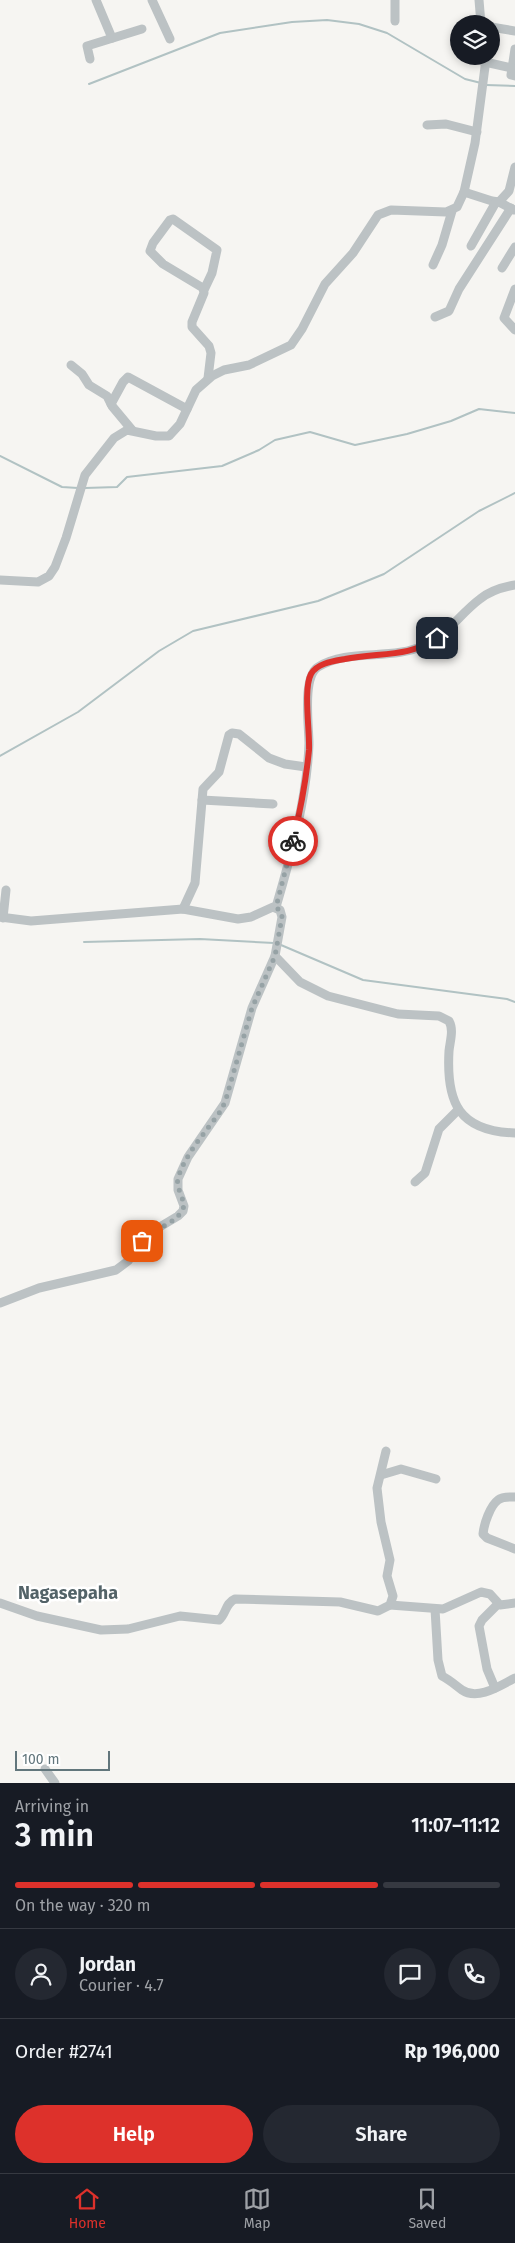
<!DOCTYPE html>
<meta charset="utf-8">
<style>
body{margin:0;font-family:"Fira Sans",sans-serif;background:#242831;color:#f1f3f6;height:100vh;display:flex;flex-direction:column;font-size:19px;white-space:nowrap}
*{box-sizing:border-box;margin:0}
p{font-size:16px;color:#9ea1a6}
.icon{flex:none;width:28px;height:28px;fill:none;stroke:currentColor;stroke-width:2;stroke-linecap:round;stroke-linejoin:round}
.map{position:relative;height:1783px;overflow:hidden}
.side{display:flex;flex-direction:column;background:#171b24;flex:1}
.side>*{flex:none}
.buttons{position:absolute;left:450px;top:15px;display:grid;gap:10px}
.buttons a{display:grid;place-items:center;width:50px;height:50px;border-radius:50%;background:#171b24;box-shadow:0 2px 8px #0003;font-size:25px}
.scale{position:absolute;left:15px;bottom:12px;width:95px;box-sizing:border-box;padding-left:5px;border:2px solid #62767c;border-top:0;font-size:14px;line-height:18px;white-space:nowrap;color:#62767c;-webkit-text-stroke:4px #fff;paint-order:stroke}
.pin{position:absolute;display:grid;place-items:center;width:42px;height:42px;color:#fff;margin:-21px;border-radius:10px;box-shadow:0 2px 8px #0006}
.courier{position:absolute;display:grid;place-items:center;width:50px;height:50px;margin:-25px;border:4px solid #dd312b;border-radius:50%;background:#fff;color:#222;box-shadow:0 1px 6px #0007}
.headline em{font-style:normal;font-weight:600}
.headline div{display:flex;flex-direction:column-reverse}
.headline{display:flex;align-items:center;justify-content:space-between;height:85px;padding:0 15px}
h1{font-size:32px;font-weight:600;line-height:38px}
.bar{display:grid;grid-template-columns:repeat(4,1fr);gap:8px 5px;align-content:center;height:60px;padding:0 15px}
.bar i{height:6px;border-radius:4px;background:#363941}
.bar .selected{background:#dd312b}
.bar p{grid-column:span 4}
.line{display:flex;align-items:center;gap:12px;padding:0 15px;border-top:1px solid #363941}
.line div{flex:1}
.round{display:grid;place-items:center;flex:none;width:52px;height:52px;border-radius:26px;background:#242831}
.action{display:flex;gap:10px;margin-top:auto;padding:10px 15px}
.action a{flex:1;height:58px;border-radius:30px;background:#dd312b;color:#fff;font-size:20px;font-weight:600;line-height:58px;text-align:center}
.action a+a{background:#242831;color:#f1f3f6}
.dock{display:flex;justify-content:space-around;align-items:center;height:70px;border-top:1px solid #363941;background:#171b24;font-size:14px;color:#9ea1a6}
.dock a{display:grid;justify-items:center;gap:2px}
.dock .selected{color:#dd312b}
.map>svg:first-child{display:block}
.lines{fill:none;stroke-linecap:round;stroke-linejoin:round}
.stream{stroke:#b1c2c3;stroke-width:2}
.minor{stroke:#bcc2c4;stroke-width:9}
.done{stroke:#96a2a5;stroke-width:5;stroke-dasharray:0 9}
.route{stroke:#dd312b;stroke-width:6}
.labels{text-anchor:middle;stroke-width:5;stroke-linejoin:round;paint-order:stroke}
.quarter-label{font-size:18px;font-weight:bold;fill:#536368;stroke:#fff}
</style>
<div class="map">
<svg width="515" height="1783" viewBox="0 0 515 1783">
<rect width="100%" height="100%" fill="#f6f5f2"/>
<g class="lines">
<g class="stream">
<path d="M89 84 220 33 292 22 327 20 359 24 387 33 465 79 481 83"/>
<path d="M486 85 515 86"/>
<path d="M0 456 62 487 78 488"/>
<path d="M85 488 117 487 127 477 222 466 259 450 275 440 310 432 355 445 407 434 451 421 479 409 515 413"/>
<path d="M0 756 78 712 159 651 193 631 318 601 384 574 479 511 515 493"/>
<path d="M84 942 200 939 274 943"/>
<path d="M281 945 363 980 507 999 515 1002"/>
</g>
<g class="minor">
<path d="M96 0 112 38"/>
<path d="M152 0 170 39"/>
<path d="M395 0V21"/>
<path d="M479 0 481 24"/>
<path d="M491 27 515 31"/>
<path d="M515 49 511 75 515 76"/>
<path d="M90 59 87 46 142 29"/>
<path d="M485 62 512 68"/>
<path d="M427 125 446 124 477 132"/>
<path d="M464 192 492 201 499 202 514 210"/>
<path d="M499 202 509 191 515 167"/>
<path d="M471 246 496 202"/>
<path d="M433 265 442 245 452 211"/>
<path d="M502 268 515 247"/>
<path d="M515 289 504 318 515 330"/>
<path d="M204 290 212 273 217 250 173 219 170 220 153 243 150 251 163 264 203 288 204 293 192 322V327L209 346 211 353 208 378"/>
<path d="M435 317 449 311 459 289 511 208"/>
<path d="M71 365 82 374 89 385 107 396 112 406 132 430"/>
<path d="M111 404 123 382 128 377 187 409"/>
<path d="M0 580 38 582 49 576 55 567 66 538 85 475 114 438 127 430 156 436H169L180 424 196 390 212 376 224 370 249 365 291 345 302 329 325 284 353 253 378 215 391 210 446 212 457 207 464 192 475 143 485 67V56"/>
<path d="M202 800 273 804"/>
<path d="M276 907C291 856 307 797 309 744 309 726 302 677 318 667 349 648 392 661 425 645 447 635 461 613 480 599 490 591 503 587 515 585"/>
<path d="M183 909 195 883 203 789 219 772 229 735 232 733 239 734 269 758 285 764 306 767"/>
<path d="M0 917 31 921 183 909 238 919 251 917 273 907 280 910 282 917 275 956 252 1008 225 1103 188 1157 178 1179V1190L184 1206 183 1211 178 1216 148 1234 128 1261 116 1270 39 1288 0 1303"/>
<path d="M3 918 6 890"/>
<path d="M275 956 300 982 328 996 398 1014 439 1016 449 1021C454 1030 450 1041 449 1051 446 1103 459 1131 515 1133"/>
<path d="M415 1182 425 1173 439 1129 457 1111"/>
<path d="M381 1475 401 1469 436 1479"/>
<path d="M515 1497C510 1497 503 1496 498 1500 490 1506 484 1524 483 1534L487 1538 515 1549"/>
<path d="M0 1603 37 1616 101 1630 128 1629 180 1616 219 1620C226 1615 225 1603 235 1599L340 1602 378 1611 390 1605 393 1596 387 1576 390 1560 381 1522 377 1488 386 1451"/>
<path d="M390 1605 443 1609 481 1592 490 1594 500 1605 515 1603"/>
<path d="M435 1609 438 1660 442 1676C450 1680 455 1685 462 1690 478 1701 501 1685 515 1678"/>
<path d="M495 1688 487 1669 479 1626 482 1620 498 1604"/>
<path d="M45 1769 55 1783"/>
</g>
</g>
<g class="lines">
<path class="done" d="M142 1241C153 1230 175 1223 182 1211 188 1202 175 1189 178 1178 186 1152 207 1131 222 1109L226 1099 252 1008 275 956 282 917 281 912 276 907 293 841"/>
<path class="route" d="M293 841C300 812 306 781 309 750 310 732 303 689 311 674 317 663 334 661 345 659 377 652 409 658 437 638"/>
</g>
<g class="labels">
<g class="quarter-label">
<text x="68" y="1599">Nagasepaha</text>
</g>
</g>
</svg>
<div class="buttons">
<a><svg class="icon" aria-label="layers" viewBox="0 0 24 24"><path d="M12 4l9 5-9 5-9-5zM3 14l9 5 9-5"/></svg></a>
</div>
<div class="scale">100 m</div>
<div class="pin" style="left:142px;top:1241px;background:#ea580c"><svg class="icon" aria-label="bag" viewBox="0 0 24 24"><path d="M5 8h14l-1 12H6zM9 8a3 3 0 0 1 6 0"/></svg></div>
<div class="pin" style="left:437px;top:638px;background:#1f2937"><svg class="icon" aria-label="home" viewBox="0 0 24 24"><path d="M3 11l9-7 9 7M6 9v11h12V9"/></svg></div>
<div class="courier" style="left:293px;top:841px"><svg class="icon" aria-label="bike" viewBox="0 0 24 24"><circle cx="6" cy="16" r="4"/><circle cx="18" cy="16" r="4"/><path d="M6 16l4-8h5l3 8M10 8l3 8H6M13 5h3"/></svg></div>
</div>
<section class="side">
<div class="headline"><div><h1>3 min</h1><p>Arriving in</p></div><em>11:07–11:12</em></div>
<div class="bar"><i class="selected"></i><i class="selected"></i><i class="selected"></i><i></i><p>On the way · 320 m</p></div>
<div class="line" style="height:90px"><a class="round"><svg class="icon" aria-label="person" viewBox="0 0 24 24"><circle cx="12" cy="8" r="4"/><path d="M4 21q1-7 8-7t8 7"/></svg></a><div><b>Jordan</b><p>Courier · 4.7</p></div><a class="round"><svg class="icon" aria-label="chat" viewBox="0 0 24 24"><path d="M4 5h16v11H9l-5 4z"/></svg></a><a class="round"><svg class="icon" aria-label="phone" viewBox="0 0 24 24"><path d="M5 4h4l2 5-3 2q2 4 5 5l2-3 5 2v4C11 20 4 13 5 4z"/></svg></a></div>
<div class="line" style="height:65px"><div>Order #2741</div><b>Rp 196,000</b></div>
<div class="action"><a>Help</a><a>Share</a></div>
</section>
<nav class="dock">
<a class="selected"><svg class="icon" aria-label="home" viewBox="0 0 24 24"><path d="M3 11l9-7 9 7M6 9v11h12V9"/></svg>Home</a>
<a><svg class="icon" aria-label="map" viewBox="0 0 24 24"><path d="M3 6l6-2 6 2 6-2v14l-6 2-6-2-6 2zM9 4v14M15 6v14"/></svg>Map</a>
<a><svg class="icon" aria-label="saved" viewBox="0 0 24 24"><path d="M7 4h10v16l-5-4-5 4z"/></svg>Saved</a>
</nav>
